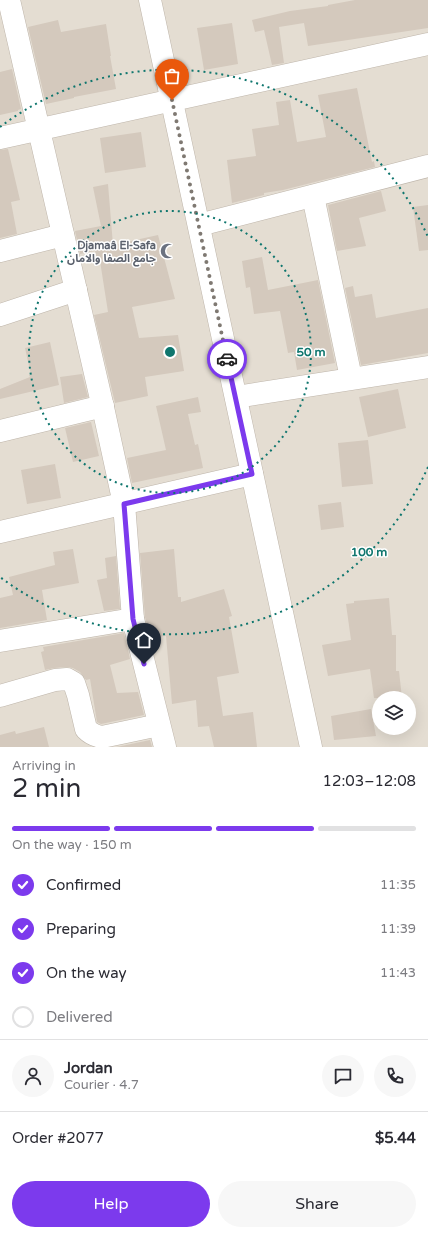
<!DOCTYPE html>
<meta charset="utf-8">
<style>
body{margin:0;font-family:"Varela Round","Noto Sans Arabic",sans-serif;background:#f7f7f7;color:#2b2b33;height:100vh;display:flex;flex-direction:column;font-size:15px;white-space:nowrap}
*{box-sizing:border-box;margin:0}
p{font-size:13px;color:#7c7c81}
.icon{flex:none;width:22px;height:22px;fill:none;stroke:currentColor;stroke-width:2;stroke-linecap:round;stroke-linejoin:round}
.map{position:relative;height:747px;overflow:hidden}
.panel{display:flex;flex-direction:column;background:#fff;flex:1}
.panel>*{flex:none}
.controls{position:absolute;left:372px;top:691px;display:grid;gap:8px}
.controls a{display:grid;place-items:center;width:44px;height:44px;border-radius:50%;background:#fff;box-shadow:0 4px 16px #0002;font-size:20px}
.pin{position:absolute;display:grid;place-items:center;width:34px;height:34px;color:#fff;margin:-41px -17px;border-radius:50% 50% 50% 0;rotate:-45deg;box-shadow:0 0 4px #0007}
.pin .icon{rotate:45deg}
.courier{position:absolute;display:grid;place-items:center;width:40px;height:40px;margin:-20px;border:3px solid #7c3aed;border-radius:50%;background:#fff;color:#222;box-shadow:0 1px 5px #0007}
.overview em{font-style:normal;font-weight:600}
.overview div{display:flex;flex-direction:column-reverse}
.overview{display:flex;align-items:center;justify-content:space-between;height:68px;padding:0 12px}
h1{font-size:26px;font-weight:600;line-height:30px}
.bar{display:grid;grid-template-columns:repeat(4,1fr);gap:6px 4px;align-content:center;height:48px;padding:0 12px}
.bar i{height:5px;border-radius:3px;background:#e1e1e2}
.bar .on{background:#7c3aed}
.bar p{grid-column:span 4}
.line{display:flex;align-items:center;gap:10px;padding:0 12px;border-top:1px solid #e1e1e2}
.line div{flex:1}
.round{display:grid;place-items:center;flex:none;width:42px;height:42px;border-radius:21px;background:#f7f7f7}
ol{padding:0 12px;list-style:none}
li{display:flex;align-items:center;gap:12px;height:44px}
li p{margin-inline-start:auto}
li .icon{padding:4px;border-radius:50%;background:#7c3aed;color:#fff;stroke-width:4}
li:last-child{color:#7c7c81}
li i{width:22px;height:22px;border:2px solid #e1e1e2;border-radius:50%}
.action{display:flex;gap:8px;margin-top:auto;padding:8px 12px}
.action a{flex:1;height:46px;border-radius:24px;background:#7c3aed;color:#fff;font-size:16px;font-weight:600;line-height:46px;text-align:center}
.action a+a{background:#f7f7f7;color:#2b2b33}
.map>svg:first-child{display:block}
.residential{fill:#e4ddd2;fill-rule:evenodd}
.building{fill:#d4c9bd}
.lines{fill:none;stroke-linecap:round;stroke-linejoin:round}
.minor-casing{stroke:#beb5aa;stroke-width:23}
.minor{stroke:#fff;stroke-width:22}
.done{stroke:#7f7972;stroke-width:4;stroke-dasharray:0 7.2}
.route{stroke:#7c3aed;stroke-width:5}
.ring{fill:none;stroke:#0f766e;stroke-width:2;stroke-dasharray:2 4}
.labels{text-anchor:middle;stroke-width:3;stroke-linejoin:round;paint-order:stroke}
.worship-label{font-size:11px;font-weight:bold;fill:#5b616d;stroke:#fff;text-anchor:end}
.centre{fill:#0f766e;stroke:#fff;stroke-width:2}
.ring-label{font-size:12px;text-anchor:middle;font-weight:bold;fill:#0f766e;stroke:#fff;stroke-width:3;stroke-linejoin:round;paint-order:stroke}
</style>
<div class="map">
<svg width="428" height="747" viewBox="0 0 428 747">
<rect width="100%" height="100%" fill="#f0ece4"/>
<path class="residential" d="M0 0H428V747H0ZM379 698H409V728H379Z"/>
<g class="building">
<path d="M355 0H428V28L308 46 304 23 279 27 284 63 272 65 264 30 255 32 252 20 290 11 328 6V5Z"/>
<path d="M58 20 61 32 106 24 111 56H110L116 89 74 97V98L46 104 28 27Z"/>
<path d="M232 23 238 64 204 70 197 28Z"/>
<path d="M12 69 21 109 18 110V111L0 115V72Z"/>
<path d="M357 88 372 162 374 161 375 167 283 190 264 193V195L232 203 227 160 256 156 252 129 279 125 276 102 290 100 297 142 326 137 318 95Z"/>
<path d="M141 132 146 167 105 173 100 138Z"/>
<path d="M8 149 20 200 11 202 17 234 0 238V150Z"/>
<path d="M108 184 113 245 158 235 175 299 132 307 139 338 178 335 184 371 145 377 148 396 115 403 94 315 108 312 100 261 98 263 95 251 80 254 75 231 101 226 93 187Z"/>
<path d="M381 191 386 211 359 218 366 246 337 251 328 205Z"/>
<path d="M428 205V250L419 251 413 207Z"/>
<path d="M262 257 268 290 318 280 335 363 297 370 294 352 288 353 280 311 254 314 250 287 246 288 242 261Z"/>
<path d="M353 286 355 297 372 294 376 318 428 308V353L361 365 345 288Z"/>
<path d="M50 342 59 385 0 399V389L30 377 29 375H31L25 348Z"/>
<path d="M82 374 88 397 64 403 60 377Z"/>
<path d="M398 389 406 428 368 437 359 397Z"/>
<path d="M198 397 201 412 188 414 195 445 198 444 203 468 132 483 127 458 166 450 156 406Z"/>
<path d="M91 422 99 456 73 462 65 428Z"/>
<path d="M368 440 373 484 342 487 338 443Z"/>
<path d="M55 464 61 498 27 504 21 470Z"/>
<path d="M341 502 344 527 321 530 318 505Z"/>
<path d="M73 549 79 583 42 590 47 620 0 628V598L13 595 9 577 55 565 53 552Z"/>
<path d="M174 549 178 597H181V602L224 589 232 616 229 617 239 673 217 677 223 716 253 712 257 747H214L209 726 198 727 196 700 172 704 166 636 150 637 145 617 140 553Z"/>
<path d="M116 556 120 609 104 611 97 580 107 578 105 558Z"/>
<path d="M389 598 392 635H396V671H399L402 698H374L370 669 328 676 322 645 351 640 346 604 354 603V601Z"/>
<path d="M124 633 130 659 110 665 117 693 138 692 144 715 101 724 97 722 90 679 86 680 80 672 73 668 66 667 54 668 45 670 41 652 44 651 43 647Z"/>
<path d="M371 709 376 736 334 740 331 716Z"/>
<path d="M44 727 49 747H0V735L15 731 16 734Z"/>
<path d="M150 740 152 747H117Z"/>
</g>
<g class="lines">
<defs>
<g id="minor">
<path d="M9 0 104 412 124 504 133 619 165 747"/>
<path d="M150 0 311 747"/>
<path d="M0 138 428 44"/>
<path d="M313 196 351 378"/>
<path d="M199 225 428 166"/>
<path d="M0 251 63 235"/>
<path d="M0 315 76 290"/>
<path d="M236 397 428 367"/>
<path d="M0 431 103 406"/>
<path d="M0 532 252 474"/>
<path d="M0 641 133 619"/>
<path d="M0 696 55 680 67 679 74 683 78 695 86 729C91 734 95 736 102 737L159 725"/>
</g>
</defs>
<use href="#minor" class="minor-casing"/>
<use href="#minor" class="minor"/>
</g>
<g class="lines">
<path class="done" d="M172 100 227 359"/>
<path class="route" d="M144 664 133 619 124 504 252 474 227 359"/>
</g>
<g class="ring">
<circle cx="170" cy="352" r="141"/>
<path d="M428 467A282 282 0 0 1 0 577M0 127A282 282 0 0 1 428 237"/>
</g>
<defs>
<symbol id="mosque-bare" viewBox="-9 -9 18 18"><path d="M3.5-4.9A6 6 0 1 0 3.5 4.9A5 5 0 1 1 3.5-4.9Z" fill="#6b7280" stroke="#fff" stroke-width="2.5" paint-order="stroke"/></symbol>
</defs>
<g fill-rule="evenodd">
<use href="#mosque-bare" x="157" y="240" width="22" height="22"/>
</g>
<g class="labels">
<g class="worship-label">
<text x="156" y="249">Djamaâ El-Safa<tspan x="156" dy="13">جامع الصفا والامان</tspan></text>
</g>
</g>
<circle cx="170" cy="352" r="6" class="centre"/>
<g class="ring-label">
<text x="311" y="356">50 m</text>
<text x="369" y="556">100 m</text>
</g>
</svg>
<div class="controls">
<a><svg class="icon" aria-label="layers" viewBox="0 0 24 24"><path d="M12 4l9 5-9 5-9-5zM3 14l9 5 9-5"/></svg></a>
</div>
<div class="pin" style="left:172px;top:100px;background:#ea580c"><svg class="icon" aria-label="bag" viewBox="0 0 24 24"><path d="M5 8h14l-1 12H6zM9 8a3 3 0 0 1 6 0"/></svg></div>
<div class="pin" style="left:144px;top:664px;background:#1f2937"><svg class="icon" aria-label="home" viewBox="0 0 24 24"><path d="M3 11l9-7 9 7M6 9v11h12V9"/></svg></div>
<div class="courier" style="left:227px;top:359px"><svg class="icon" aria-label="car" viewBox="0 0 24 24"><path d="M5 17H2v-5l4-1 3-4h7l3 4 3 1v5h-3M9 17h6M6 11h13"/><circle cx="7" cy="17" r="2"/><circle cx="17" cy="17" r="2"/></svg></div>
</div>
<section class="panel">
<div class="overview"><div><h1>2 min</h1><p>Arriving in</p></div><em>12:03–12:08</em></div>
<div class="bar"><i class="on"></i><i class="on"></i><i class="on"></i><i></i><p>On the way · 150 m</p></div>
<ol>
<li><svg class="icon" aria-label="check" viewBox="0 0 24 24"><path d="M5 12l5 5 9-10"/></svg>Confirmed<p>11:35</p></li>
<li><svg class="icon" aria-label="check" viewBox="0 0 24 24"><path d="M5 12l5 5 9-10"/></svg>Preparing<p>11:39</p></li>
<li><svg class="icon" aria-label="check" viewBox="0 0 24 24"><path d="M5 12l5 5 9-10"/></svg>On the way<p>11:43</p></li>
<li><i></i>Delivered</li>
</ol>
<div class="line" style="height:72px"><a class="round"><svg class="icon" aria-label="person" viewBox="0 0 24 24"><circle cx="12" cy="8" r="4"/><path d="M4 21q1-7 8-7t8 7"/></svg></a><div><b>Jordan</b><p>Courier · 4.7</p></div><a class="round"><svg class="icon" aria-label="chat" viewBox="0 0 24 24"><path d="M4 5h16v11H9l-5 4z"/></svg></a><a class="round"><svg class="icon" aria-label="phone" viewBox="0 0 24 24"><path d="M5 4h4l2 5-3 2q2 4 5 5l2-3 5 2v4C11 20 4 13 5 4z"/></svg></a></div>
<div class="line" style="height:52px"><div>Order #2077</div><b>$5.44</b></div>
<div class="action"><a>Help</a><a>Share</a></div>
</section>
